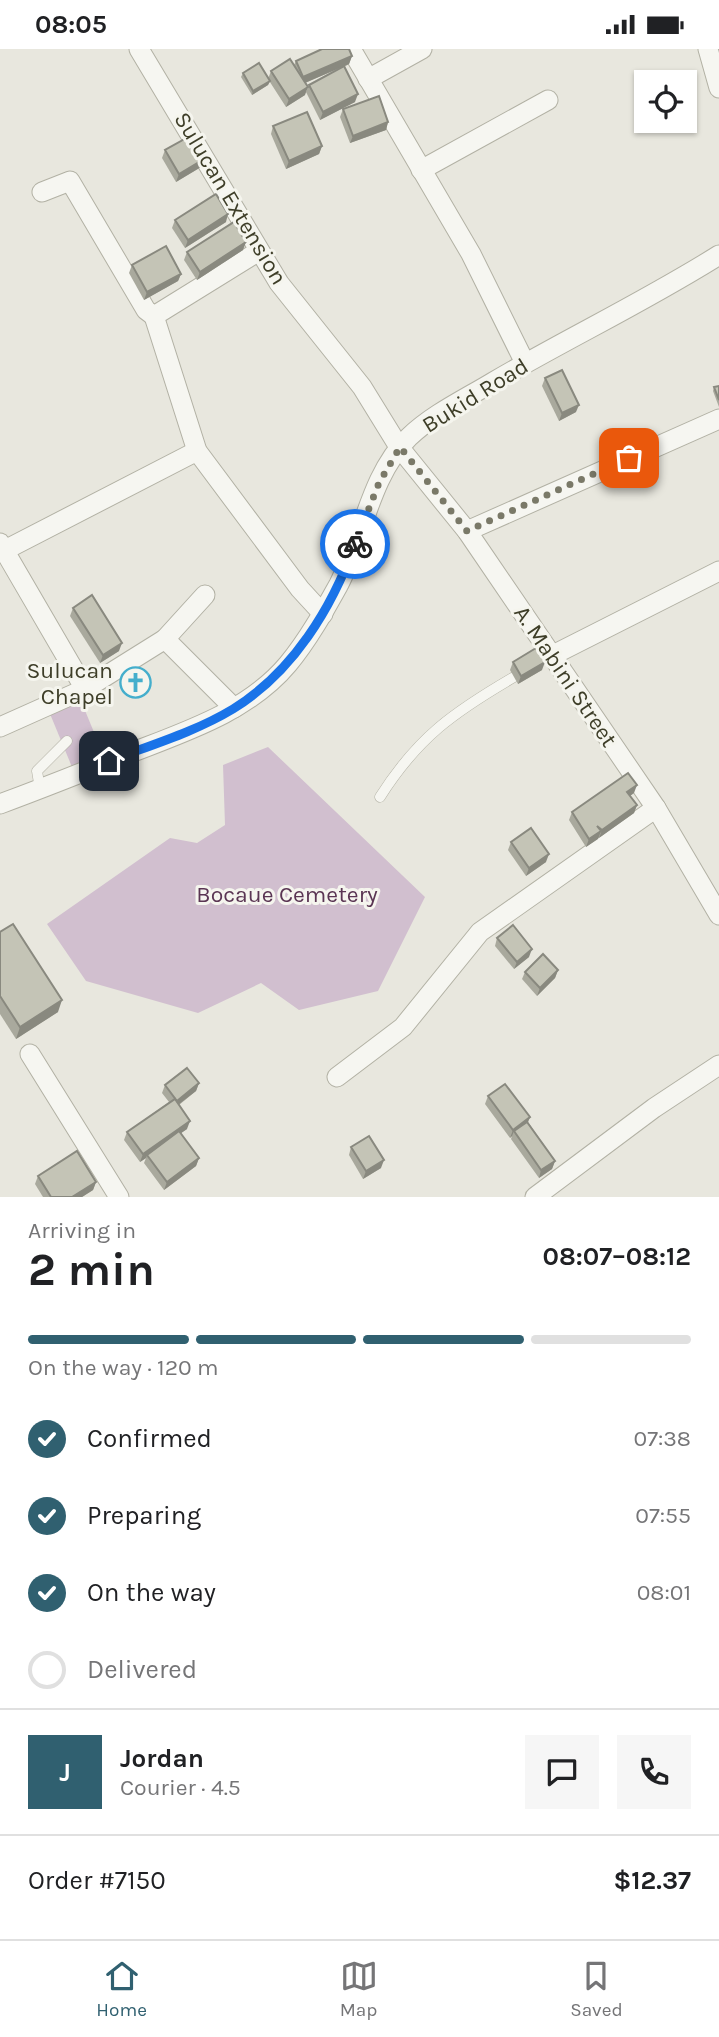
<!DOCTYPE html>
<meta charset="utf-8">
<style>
body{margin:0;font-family:Karla,sans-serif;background:#f6f6f6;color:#202124;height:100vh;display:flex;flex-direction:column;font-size:26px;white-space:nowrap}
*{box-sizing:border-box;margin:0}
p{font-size:23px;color:#757577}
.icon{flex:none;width:38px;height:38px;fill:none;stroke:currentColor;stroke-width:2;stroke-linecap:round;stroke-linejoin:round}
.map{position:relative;height:1148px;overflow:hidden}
.side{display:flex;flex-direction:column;background:#fff;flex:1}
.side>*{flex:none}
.buttons{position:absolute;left:634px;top:21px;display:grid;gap:14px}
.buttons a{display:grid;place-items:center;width:63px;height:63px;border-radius:0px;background:#fff;box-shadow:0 2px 5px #0004;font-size:35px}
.pin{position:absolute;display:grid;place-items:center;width:60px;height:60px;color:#fff;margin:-30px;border-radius:14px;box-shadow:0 4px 10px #0006}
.courier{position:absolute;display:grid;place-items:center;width:70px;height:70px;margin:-35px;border:5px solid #1a73e8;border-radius:50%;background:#fff;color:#222;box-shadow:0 2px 9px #0007}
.summary em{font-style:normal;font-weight:700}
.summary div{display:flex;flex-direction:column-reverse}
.summary{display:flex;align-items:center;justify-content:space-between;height:119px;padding:0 28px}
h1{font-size:46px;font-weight:700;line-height:52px}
.bar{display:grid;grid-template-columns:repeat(4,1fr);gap:10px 7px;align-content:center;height:84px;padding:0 28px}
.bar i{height:9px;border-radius:5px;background:#e0e0e0}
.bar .active{background:#306070}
.bar p{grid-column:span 4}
.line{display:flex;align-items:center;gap:18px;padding:0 28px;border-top:2px solid #e0e0e0}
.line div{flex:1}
.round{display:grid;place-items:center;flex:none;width:74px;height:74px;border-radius:0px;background:#f6f6f6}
ol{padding:0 28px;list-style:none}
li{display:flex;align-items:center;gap:21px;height:77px}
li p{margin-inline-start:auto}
li .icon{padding:7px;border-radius:50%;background:#306070;color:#fff;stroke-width:4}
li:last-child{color:#757577}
li i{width:38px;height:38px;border:4px solid #e0e0e0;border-radius:50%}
.status{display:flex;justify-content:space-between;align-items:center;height:49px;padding:0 35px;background:#fff;direction:ltr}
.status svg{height:19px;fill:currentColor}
.menu{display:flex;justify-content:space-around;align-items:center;height:98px;border-top:2px solid #e0e0e0;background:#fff;font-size:19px;color:#757577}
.menu a{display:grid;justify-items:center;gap:4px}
.menu .active{color:#306070}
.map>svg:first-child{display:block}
.green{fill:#d1bfcf}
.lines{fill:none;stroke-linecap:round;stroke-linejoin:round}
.service-casing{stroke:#b2b1a4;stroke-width:11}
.minor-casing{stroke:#b2b1a4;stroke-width:21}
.service{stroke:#f6f6f1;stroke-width:10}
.minor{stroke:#f6f6f1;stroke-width:19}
.wall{fill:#a9a99d}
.shaded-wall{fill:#89897f}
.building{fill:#c4c4b6;stroke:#89897f;stroke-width:2}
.done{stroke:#7a7968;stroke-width:7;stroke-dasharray:0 12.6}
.route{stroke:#1a73e8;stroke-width:9}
.labels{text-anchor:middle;stroke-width:6;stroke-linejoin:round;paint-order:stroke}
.street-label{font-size:23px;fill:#3e3e28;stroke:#f5f5ee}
.poi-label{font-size:23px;fill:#3e3e28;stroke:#f5f5ee;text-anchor:end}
.park-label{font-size:23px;fill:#5a3553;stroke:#f5f5ee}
</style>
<div class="status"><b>08:05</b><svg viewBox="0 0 49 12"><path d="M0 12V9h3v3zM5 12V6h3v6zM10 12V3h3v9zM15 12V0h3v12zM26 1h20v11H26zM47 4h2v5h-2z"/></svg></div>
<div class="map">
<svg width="719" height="1148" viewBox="0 0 719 1148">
<rect width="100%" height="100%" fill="#e8e7de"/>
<g class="green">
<path d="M79 647 103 705 72 718 48 660Z"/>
<path d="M268 698 425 848 378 942 299 961 261 934 198 964 86 932 47 875 170 789 197 794 225 776 223 716Z"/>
</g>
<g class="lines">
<defs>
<g id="service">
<path d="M40 740 37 722 67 692"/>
<path d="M380 748C418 688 454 663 514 628"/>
</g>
<g id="minor">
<path d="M139 0 279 234 362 338 399 398 467 482 656 759 719 866"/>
<path d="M351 0 471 205 525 314"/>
<path d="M708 0 719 39"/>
<path d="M368 30 422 0"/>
<path d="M421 121 548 51"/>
<path d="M42 143 70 132 146 261 154 267 259 202"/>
<path d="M154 267 197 402 300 540 323 565"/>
<path d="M467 482 719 370"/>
<path d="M0 494 85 640"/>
<path d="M5 501 197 402"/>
<path d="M205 546 165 590 234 659"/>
<path d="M551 607 719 522"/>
<path d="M0 678 85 640 165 590"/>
<path d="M0 755C43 739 86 722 128 705 184 683 248 663 288 615 308 591 324 562 339 535 363 488 370 426 409 388 433 365 465 350 493 333 568 289 646 252 719 206"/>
<path d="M30 1005 119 1148"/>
<path d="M337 1028 403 978 480 883 656 759"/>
<path d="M535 1148 654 1059 719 1016"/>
</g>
</defs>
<use href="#service" class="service-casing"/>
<use href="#minor" class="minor-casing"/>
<use href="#service" class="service"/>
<use href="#minor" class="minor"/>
</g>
<g class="wall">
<path d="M352 7 349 15 344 18 355 53 320 71 306 43 309 36 342 18 305 34V46L286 58 268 30 271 22 294 16 296 12Z"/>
<path d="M243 24 270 32 268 36 252 46 241 28Z"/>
<path d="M343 60 388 73 386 81 350 94 340 68Z"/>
<path d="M273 77 322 97 319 105 286 120 271 85Z"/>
<path d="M165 101 204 110 201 118 176 133 162 109Z"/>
<path d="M175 171 226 173 185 199 172 179Z"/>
<path d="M243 201 197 231 184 211 187 203Z"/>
<path d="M132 216 181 225 178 232 144 251 129 224Z"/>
<path d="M545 329 576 363 559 372 542 337Z"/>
<path d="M719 337V358L713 342 714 338Z"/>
<path d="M73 559 119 602 100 614 70 567Z"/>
<path d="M513 613 542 621 518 635 510 621Z"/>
<path d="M634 744 630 747 637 756 634 764 586 798 569 771 572 763Z"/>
<path d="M511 793 546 813 526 827 508 801Z"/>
<path d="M0 883 58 963 16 990 0 965Z"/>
<path d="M497 889 529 908 514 920 495 897Z"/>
<path d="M558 921 555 929 537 947 522 930 525 923Z"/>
<path d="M199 1034 196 1042 179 1056 187 1080 181 1084 199 1109 196 1117 164 1141 144 1114 146 1109 140 1113 124 1091 127 1083 169 1053 162 1044 165 1036Z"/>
<path d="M488 1047 528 1073 555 1112 552 1120 539 1129 511 1090 512 1087 510 1089 485 1055Z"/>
<path d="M351 1098 381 1119 363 1130 349 1106Z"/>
<path d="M38 1127 96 1133 93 1141 82 1148H43L35 1135Z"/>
</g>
<g class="shaded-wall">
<path d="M352 7 349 15 300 36 303 28Z"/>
<path d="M270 32 268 36 252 46 253 42Z"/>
<path d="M308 38 305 46 286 58 289 50Z"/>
<path d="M358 45 355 53 320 71 323 63Z"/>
<path d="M388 73 386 81 350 94 353 87Z"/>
<path d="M322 97 319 105 286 120 289 112Z"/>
<path d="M204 110 201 118 176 133 179 125Z"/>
<path d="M228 165 226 173 185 199 188 191Z"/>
<path d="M246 193 243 201 197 231 200 223Z"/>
<path d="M181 225 178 232 144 251 147 243Z"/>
<path d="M579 356 576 363 559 372 562 364Z"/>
<path d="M122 594 119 602 100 614 103 606Z"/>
<path d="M545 613 542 621 518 635 521 627Z"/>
<path d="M637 736 634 744 624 751 627 743Z"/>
<path d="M637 756 634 764 599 789 602 781Z"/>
<path d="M601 782 598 790 586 798 589 790Z"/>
<path d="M549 805 546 813 526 827 529 819Z"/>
<path d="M532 900 529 908 514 920 517 913Z"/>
<path d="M558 921 555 929 537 947 540 939Z"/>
<path d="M62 951 58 963 16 990 20 978Z"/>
<path d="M199 1034 196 1042 174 1059 177 1052Z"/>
<path d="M530 1068 527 1076 514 1082 512 1087 510 1089 513 1081Z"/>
<path d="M190 1072 187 1080 148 1107 147 1106 146 1109 140 1113 143 1105Z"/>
<path d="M199 1109 196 1117 164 1141 167 1133Z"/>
<path d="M384 1111 381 1119 363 1130 366 1122Z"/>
<path d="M555 1112 552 1120 539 1129 541 1121Z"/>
<path d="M96 1133 93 1141 82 1148H72Z"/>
</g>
<g class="building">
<path d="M322 0H349L352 7 303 28 296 12Z"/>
<path d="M290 10 308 38 289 50 271 22Z"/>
<path d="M259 14 270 32 253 42 243 24Z"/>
<path d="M344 17 358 45 323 63 309 36Z"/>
<path d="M379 47 388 73 353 87 343 60Z"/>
<path d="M307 63 322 97 289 112 273 77Z"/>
<path d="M190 87 204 110 179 125 165 101Z"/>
<path d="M216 145 228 165 188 191 175 171Z"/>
<path d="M234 173 246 193 200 223 187 203Z"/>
<path d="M166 197 181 225 147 243 132 216Z"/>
<path d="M562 321 579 356 562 364 545 329Z"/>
<path d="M719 337V351L714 338Z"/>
<path d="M92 546 122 594 103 606 73 559Z"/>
<path d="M536 599 545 613 521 627 513 613Z"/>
<path d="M628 724 637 736 627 743 637 756 602 781 597 777 601 782 589 790 572 763Z"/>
<path d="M531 779 549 805 529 819 511 793Z"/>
<path d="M13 875 62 951 20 978 0 947V883Z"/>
<path d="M513 876 532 900 517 913 497 889Z"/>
<path d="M543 905 558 921 540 939 525 923Z"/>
<path d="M187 1019 199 1034 177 1052 165 1036Z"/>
<path d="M505 1035 530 1068 513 1081 488 1047Z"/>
<path d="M175 1050 190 1072 143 1105 127 1083Z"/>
<path d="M527 1073 555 1112 541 1121 514 1082Z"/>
<path d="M179 1082 199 1109 167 1133 147 1106Z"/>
<path d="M369 1087 384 1111 366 1122 351 1098Z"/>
<path d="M77 1102 96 1133 72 1148H51L38 1127Z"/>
</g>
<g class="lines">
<path class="done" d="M355 495 379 434 400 398 467 482 629 409"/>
<path class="route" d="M109 712C151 696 195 683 233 660 293 623 332 559 355 495"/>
</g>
<defs>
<symbol id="church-ring" viewBox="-11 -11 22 22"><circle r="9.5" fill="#f5f5ee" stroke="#44aecc" stroke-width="1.5"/><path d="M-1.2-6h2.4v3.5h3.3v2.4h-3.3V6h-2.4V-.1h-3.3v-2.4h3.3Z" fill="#44aecc"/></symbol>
</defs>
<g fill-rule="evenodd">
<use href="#church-ring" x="118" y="616" width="35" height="35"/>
</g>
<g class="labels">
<g class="street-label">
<text transform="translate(231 149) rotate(59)" y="8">Sulucan Extension</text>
<text transform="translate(475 346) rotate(-32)" y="8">Bukid Road</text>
<text transform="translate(566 627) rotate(56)" y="8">A. Mabini Street</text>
</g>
<g class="poi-label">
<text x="113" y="629">Sulucan<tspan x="113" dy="26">Chapel</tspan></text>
</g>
<g class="park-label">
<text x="287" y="853">Bocaue Cemetery</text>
</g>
</g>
</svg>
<div class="buttons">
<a><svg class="icon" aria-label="locate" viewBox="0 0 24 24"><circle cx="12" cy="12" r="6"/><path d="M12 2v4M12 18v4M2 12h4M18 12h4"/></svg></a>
</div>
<div class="pin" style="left:629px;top:409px;background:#ea580c"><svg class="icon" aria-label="bag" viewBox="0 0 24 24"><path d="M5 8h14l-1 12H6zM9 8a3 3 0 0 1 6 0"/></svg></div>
<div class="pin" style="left:109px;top:712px;background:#1f2937"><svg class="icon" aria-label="home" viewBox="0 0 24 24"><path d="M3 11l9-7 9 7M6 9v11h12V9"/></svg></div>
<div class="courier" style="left:355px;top:495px"><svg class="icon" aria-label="bike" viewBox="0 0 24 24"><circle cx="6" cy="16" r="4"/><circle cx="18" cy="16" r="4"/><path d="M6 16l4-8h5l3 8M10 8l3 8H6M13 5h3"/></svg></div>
</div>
<section class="side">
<div class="summary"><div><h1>2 min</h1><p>Arriving in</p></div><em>08:07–08:12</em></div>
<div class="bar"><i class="active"></i><i class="active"></i><i class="active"></i><i></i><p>On the way · 120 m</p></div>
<ol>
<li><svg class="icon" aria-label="check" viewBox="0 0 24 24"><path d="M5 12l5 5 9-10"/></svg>Confirmed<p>07:38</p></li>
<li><svg class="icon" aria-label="check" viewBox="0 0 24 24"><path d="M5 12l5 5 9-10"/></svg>Preparing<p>07:55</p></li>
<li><svg class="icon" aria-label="check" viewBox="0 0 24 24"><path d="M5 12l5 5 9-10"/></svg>On the way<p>08:01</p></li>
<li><i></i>Delivered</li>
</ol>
<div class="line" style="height:126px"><b class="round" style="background:#306070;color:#fff">J</b><div><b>Jordan</b><p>Courier · 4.5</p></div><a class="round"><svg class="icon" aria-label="chat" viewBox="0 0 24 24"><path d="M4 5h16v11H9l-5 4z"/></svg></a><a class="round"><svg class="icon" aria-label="phone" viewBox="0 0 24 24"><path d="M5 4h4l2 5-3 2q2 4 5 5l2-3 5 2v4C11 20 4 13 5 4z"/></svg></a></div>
<div class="line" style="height:91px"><div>Order #7150</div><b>$12.37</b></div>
</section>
<nav class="menu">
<a class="active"><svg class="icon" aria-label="home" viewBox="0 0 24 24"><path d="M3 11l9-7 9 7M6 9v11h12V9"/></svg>Home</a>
<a><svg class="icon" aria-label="map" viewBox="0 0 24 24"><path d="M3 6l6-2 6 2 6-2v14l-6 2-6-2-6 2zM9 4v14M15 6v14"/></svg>Map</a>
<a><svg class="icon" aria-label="saved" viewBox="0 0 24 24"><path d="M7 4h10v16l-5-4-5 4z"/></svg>Saved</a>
</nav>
